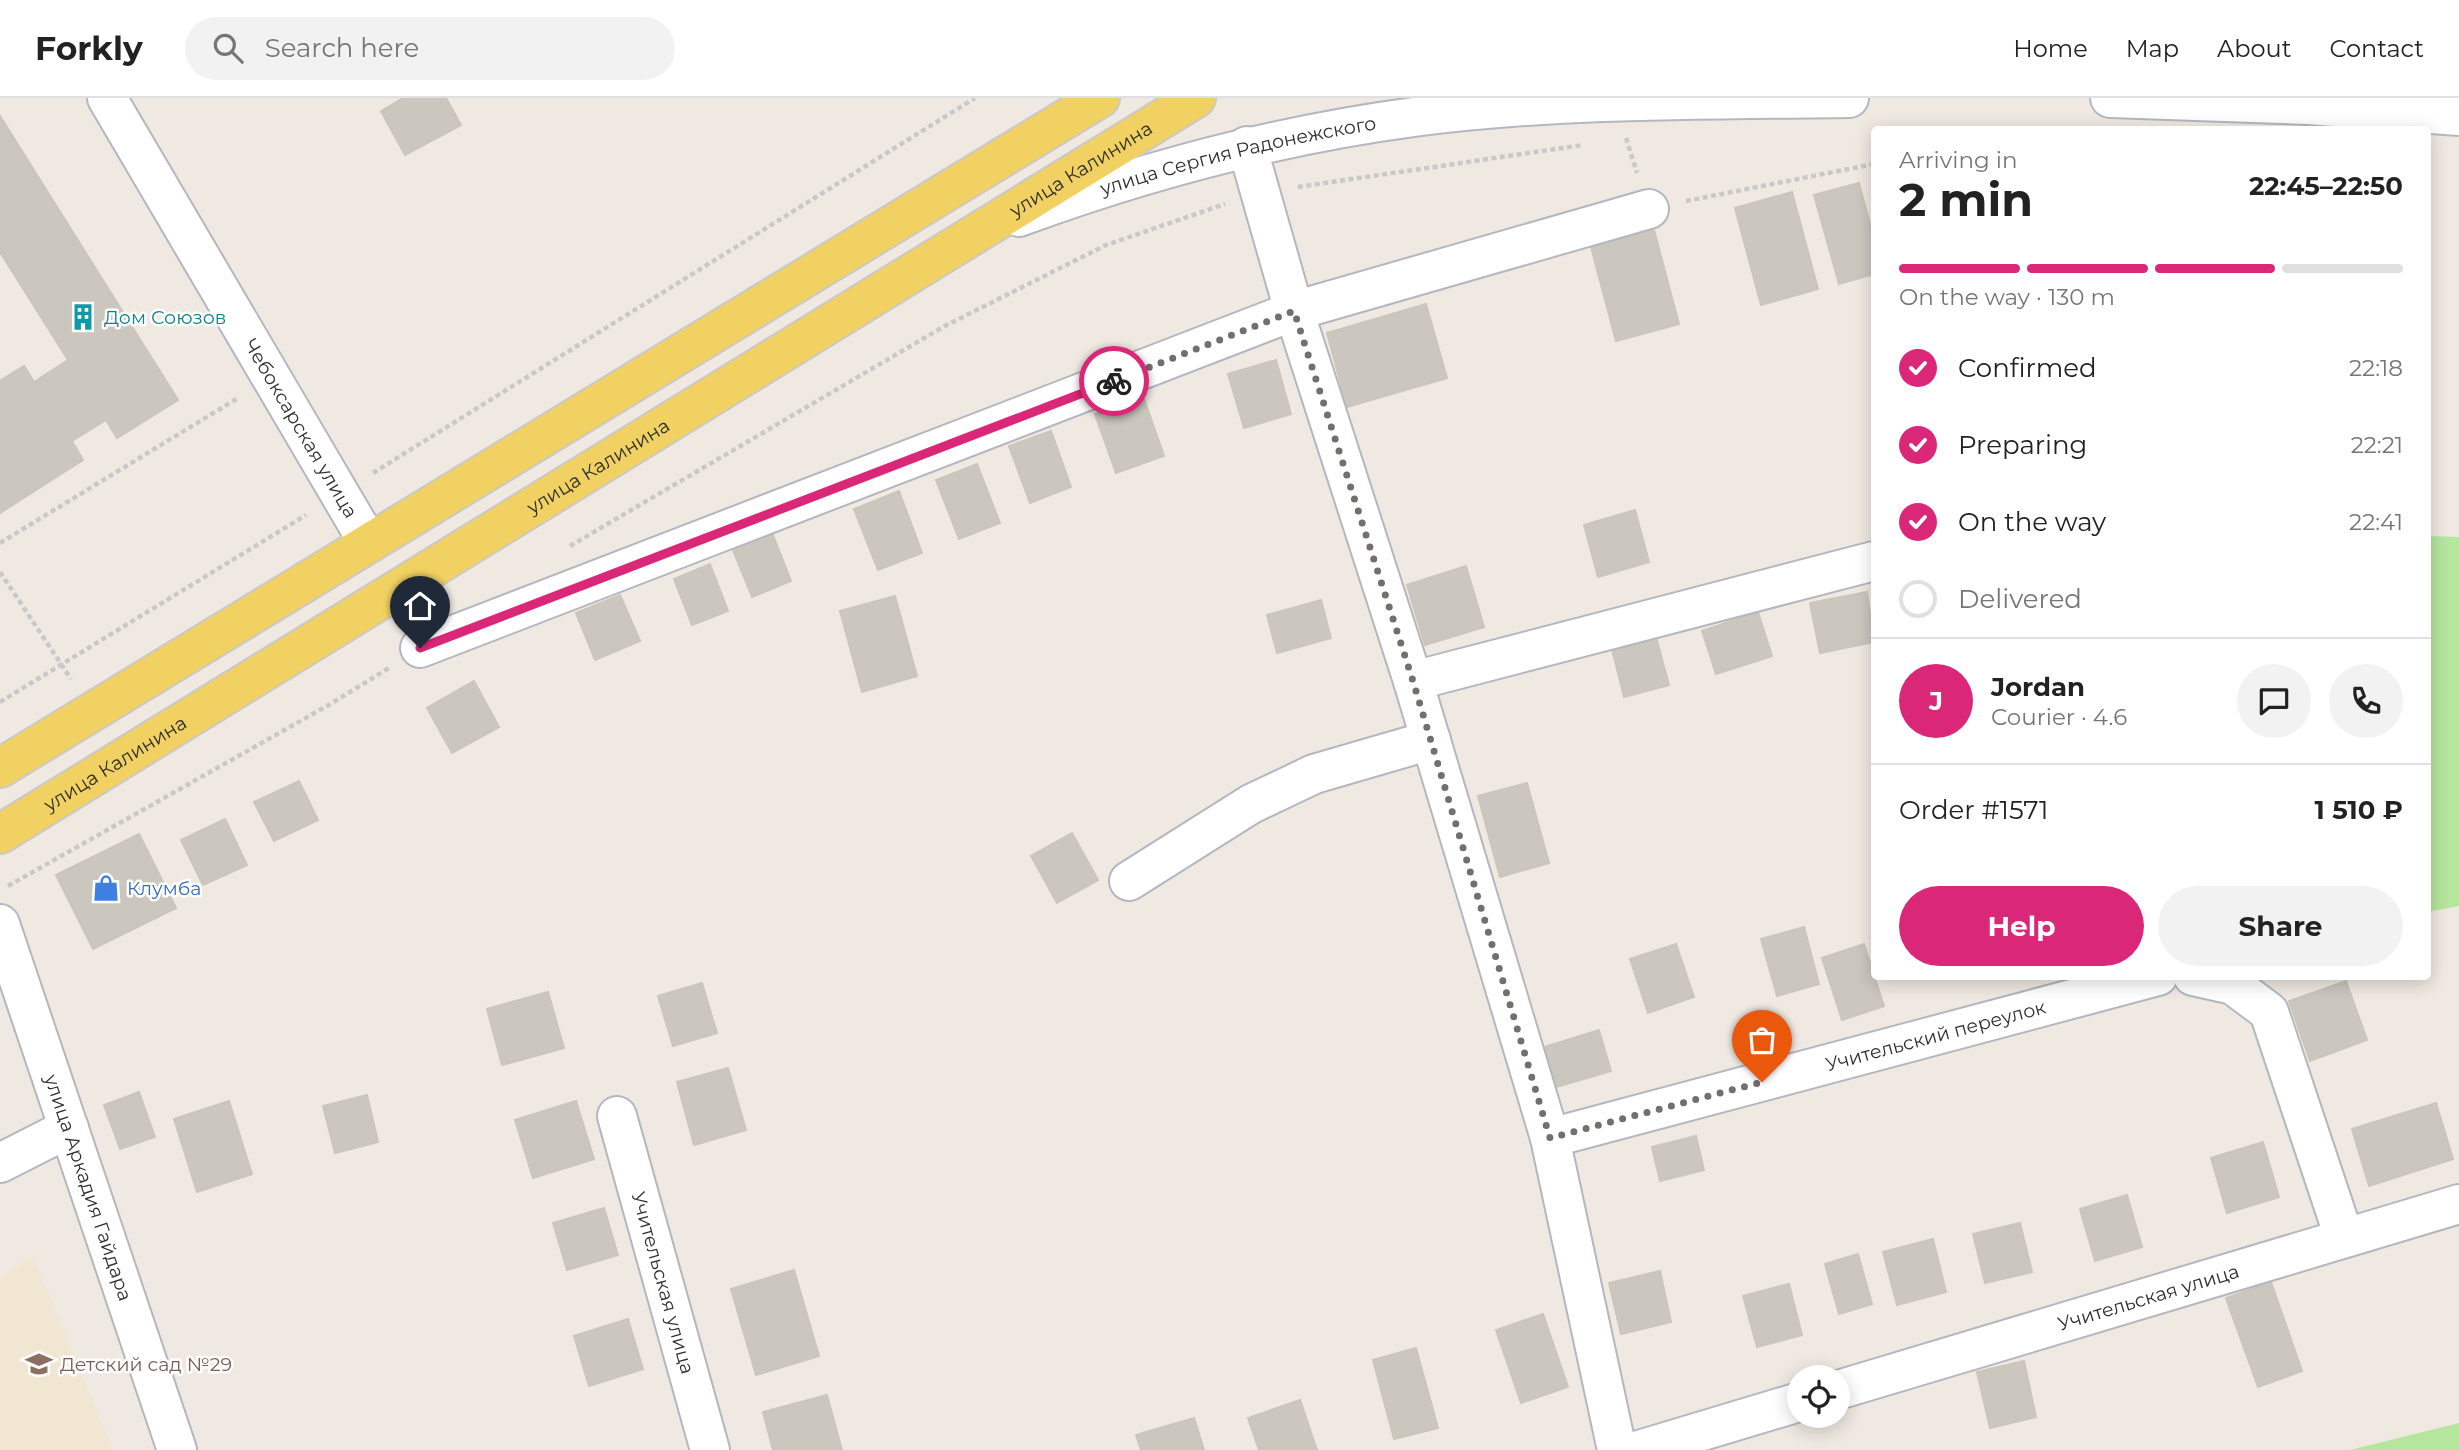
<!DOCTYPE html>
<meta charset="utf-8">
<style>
body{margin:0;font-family:Montserrat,sans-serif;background:#f2f2f2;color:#222;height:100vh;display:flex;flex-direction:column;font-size:26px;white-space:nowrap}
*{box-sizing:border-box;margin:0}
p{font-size:23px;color:#767676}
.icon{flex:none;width:38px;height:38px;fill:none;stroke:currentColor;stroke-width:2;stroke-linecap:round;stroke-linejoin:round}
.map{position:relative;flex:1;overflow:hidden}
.details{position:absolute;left:1871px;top:28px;width:560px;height:854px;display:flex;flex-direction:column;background:#fff;border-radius:7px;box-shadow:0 4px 18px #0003}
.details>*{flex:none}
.buttons{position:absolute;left:1787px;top:1267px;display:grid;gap:14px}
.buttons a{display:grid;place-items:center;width:63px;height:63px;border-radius:50%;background:#fff;box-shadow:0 4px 18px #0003;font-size:35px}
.pin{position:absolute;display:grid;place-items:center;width:60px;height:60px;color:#fff;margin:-72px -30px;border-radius:50% 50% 50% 0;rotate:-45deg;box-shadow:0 0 7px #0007}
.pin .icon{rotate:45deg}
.courier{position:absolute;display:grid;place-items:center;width:70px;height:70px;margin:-35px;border:5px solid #db2777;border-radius:50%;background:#fff;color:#222;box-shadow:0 2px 9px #0007}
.overview em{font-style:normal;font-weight:700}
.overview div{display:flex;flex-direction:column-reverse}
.overview{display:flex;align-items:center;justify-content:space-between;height:119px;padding:0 28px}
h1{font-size:46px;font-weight:700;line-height:52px}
.bar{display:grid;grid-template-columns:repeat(4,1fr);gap:10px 7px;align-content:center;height:84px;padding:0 28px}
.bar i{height:9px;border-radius:5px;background:#e0e0e0}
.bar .selected{background:#db2777}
.bar p{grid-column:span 4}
.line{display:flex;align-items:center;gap:18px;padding:0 28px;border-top:2px solid #e0e0e0}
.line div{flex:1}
.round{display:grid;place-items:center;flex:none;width:74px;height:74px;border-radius:37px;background:#f2f2f2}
ol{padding:0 28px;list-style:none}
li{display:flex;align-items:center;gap:21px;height:77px}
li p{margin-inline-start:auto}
li .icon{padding:7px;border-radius:50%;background:#db2777;color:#fff;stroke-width:4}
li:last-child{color:#767676}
li i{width:38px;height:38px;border:4px solid #e0e0e0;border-radius:50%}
.action{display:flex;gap:14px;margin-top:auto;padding:14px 28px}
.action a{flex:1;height:80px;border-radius:42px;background:#db2777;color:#fff;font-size:28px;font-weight:700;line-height:80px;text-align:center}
.action a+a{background:#f2f2f2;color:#222}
header{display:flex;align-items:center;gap:42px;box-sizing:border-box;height:98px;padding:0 35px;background:#fff;border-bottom:2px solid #e0e0e0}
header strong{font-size:33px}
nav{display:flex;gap:38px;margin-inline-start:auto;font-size:24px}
.search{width:490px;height:63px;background:#f2f2f2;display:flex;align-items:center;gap:18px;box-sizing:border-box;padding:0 24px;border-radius:38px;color:#767676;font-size:26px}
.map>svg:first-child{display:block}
.education{fill:#f0e6d1}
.green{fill:#b6e59e}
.building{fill:#cbc7bf;stroke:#cbc5ba;stroke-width:2}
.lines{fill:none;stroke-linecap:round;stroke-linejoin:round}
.minor-casing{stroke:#b4b7c1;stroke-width:42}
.major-casing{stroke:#c9c9c9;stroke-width:42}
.path{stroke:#c9c9c9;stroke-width:4.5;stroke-dasharray:5 3.5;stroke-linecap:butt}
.minor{stroke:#fff;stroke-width:38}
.major{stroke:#f2d163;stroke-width:38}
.done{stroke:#726f6d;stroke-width:7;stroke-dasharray:0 12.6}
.route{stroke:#db2777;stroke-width:9}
.labels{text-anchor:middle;stroke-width:5;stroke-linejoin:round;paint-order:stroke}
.street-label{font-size:19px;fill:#2e2e2e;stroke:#fff}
.culture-label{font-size:19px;fill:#0d838f;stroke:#fff;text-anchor:start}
.shop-label{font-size:19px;fill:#366cbe;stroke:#fff;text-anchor:start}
.education-label{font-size:19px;fill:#785e54;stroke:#fff;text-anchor:start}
</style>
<header>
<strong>Forkly</strong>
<div class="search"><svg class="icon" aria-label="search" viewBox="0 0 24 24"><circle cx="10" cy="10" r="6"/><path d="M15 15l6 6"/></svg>Search here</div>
<nav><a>Home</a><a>Map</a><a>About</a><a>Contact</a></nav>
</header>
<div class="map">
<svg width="2459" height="1352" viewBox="0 0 2459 1352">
<rect width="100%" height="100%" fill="#efe9e1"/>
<path class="education" d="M33 1158 113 1352H0V1179Z"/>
<g class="green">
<path d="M2427 438 2459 439V808L2427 814Z"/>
<path d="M2459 1325V1352H2350Z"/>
</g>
<g class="building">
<path d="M403 0H446L461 27 405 57 381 13Z"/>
<path d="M0 18 178 302 117 340 106 322 72 343 83 362 0 415V283L24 268 34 284 68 262 0 154Z"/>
<path d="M1859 85 1874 141V176L1839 186 1814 97Z"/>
<path d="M1792 94 1818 191 1761 207 1735 110Z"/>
<path d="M1654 132 1679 226 1616 243 1591 149Z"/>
<path d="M1426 206 1447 280 1347 309 1327 235Z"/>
<path d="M1276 262 1291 316 1244 330 1228 276Z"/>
<path d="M1143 298 1164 358 1116 375 1095 316Z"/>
<path d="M1051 333 1071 389 1030 405 1009 348Z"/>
<path d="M977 366 1000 425 959 441 936 382Z"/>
<path d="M899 393 922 455 878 472 854 411Z"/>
<path d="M1635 412 1649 464 1598 479 1584 427Z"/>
<path d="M771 432 791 483 752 499 731 447Z"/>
<path d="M710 466 728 513 692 527 674 481Z"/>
<path d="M1466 468 1484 529 1425 547 1407 487Z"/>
<path d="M1867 494 1874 544 1820 555 1810 505Z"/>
<path d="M620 497 640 543 595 562 576 515Z"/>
<path d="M895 498 917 578 862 594 840 513Z"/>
<path d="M1321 502 1331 540 1277 555 1267 517Z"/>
<path d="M1758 514 1772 558 1716 576 1702 533Z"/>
<path d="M1656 539 1669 587 1624 599 1612 551Z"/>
<path d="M474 583 499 629 452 655 427 610Z"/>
<path d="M299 683 318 722 274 743 254 704Z"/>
<path d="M1527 685 1549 765 1500 779 1478 698Z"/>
<path d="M225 721 247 767 203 787 181 742Z"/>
<path d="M1072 735 1098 782 1057 805 1031 758Z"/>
<path d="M139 736 176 810 93 851 56 777Z"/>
<path d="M1804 829 1819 886 1777 898 1761 841Z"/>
<path d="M1676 846 1694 899 1648 915 1630 861Z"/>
<path d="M1864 846 1884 908 1842 922 1822 860Z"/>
<path d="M2346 883 2367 942 2310 963 2289 903Z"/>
<path d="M702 885 717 935 673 948 658 898Z"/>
<path d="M548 894 564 950 502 967 487 911Z"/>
<path d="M1599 932 1611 973 1556 989 1545 949Z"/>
<path d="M728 970 746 1032 694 1047 677 984Z"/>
<path d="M139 994 155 1039 120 1051 104 1007Z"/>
<path d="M367 997 378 1044 335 1055 323 1008Z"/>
<path d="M229 1003 252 1076 197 1094 174 1021Z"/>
<path d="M576 1003 594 1061 533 1080 515 1022Z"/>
<path d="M2436 1005 2453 1061 2369 1088 2352 1031Z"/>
<path d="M1696 1038 1704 1072 1660 1083 1652 1049Z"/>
<path d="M2263 1044 2279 1099 2227 1115 2211 1060Z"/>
<path d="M2127 1097 2142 1149 2095 1163 2080 1111Z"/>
<path d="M604 1110 618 1157 567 1172 553 1125Z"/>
<path d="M2020 1125 2032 1174 1985 1185 1973 1136Z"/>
<path d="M1933 1141 1946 1194 1897 1207 1883 1154Z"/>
<path d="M1858 1156 1872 1206 1839 1216 1825 1166Z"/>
<path d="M794 1172 819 1258 756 1277 731 1191Z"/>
<path d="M1660 1173 1671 1224 1621 1236 1609 1185Z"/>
<path d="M2271 1184 2302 1273 2258 1289 2226 1200Z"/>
<path d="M1789 1186 1802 1237 1757 1249 1743 1198Z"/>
<path d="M1543 1216 1568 1289 1521 1305 1496 1232Z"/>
<path d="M628 1221 643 1271 589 1288 574 1238Z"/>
<path d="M1416 1250 1438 1330 1394 1341 1373 1262Z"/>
<path d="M2024 1263 2036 1319 1990 1330 1977 1274Z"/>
<path d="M827 1297 842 1352H773L763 1314Z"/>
<path d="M1300 1302 1317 1352H1259L1248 1320Z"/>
<path d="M1194 1320 1204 1352H1141L1136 1337Z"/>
</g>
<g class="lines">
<defs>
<g id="minor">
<path id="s1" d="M107 0 368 444"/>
<path d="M2110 0 2308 7 2459 18"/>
<path d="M1247 48 1294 213 1413 583 1550 1040 1617 1352"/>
<path id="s2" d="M1019 119C1147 72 1279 37 1414 19 1558 0 1704 2 1849 0"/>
<path d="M420 550 1294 213 1649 111"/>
<path d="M1413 583 1874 463"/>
<path d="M1129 783 1251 706 1314 676 1431 642"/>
<path id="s3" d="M0 826 177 1352"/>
<path d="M2193 878 2233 887 2269 914 2344 1139"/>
<path id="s4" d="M617 1018 710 1352"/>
<path id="s5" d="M1550 1040 2158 878"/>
<path d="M0 1065 69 1030"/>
<path id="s6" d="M1838 1292 2459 1106"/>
<path d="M1639 1352 1799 1304"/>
</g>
<g id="major">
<path d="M0 670 1100 0"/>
<path id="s7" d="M0 736 1196 0"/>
</g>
</defs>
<use href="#minor" class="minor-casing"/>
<use href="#major" class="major-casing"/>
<g class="path">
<path d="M1626 40 1637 75"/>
<path d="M1298 89 1583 47"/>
<path d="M1686 103 1874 66"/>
<path d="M373 375 975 0"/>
<path d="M0 445 238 300"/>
<path d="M570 448 943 229 1106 147 1225 106"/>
<path d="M0 474 71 581"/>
<path d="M0 604 306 417"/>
<path d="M8 788 327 608 389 570"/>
</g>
<use href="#minor" class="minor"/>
<use href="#major" class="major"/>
</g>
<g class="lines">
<path class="done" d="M1114 283 1294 213 1413 583 1550 1040 1762 984"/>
<path class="route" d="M420 550 1114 283"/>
</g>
<defs>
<symbol id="building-bare" viewBox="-9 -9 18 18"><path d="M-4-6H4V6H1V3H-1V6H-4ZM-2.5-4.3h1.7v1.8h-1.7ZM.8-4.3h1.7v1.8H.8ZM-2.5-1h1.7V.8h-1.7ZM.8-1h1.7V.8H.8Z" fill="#0f9aa8" stroke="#fff" stroke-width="2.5" paint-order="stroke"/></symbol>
<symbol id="shop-bare" viewBox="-9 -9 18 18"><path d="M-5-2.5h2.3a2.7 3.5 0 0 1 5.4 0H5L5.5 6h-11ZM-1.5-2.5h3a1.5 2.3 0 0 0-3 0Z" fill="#3f7fe0" stroke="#fff" stroke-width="2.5" paint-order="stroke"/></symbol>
<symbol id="school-bare" viewBox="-9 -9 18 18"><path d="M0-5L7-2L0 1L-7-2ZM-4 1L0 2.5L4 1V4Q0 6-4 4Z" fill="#8d6e63" stroke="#fff" stroke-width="2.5" paint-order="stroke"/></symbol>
</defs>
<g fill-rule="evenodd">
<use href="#building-bare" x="64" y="200" width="38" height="38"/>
<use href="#shop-bare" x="87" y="771" width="38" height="38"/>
<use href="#school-bare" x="20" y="1247" width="38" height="38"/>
</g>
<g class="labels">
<g class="street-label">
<text dy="7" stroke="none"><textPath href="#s2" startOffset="228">улица Сергия Радонежского</textPath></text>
<text dy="7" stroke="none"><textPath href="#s7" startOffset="1269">улица Калинина</textPath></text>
<text dy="7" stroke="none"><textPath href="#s1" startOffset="383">Чебоксарская улица</textPath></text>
<text dy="7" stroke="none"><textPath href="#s7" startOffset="702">улица Калинина</textPath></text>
<text dy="7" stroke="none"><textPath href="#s7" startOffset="135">улица Калинина</textPath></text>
<text dy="7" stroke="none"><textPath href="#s5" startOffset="399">Учительский переулок</textPath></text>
<text dy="7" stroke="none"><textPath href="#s3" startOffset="278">улица Аркадия Гайдара</textPath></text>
<text dy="7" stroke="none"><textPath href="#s4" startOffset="173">Учительская улица</textPath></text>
<text dy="7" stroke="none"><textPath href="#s6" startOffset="324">Учительская улица</textPath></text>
</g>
<g class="culture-label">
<text x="104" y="226">Дом Союзов</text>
</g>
<g class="shop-label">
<text x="127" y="797">Клумба</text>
</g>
<g class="education-label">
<text x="60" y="1273">Детский сад №29</text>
</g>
</g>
</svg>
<div class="buttons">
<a><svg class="icon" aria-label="locate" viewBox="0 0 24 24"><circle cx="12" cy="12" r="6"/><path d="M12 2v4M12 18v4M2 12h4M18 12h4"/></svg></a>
</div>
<div class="pin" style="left:1762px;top:984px;background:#ea580c"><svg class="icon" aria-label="bag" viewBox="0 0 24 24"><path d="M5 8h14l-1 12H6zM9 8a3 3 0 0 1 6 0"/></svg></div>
<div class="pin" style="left:420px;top:550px;background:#1f2937"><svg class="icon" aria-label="home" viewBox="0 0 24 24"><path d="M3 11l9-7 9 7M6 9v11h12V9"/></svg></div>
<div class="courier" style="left:1114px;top:283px"><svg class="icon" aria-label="bike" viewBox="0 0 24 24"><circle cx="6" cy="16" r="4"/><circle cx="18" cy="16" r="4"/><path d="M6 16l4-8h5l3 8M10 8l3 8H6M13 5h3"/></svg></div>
<section class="details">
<div class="overview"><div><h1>2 min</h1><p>Arriving in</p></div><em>22:45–22:50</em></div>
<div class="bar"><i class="selected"></i><i class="selected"></i><i class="selected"></i><i></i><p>On the way · 130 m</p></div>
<ol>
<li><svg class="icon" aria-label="check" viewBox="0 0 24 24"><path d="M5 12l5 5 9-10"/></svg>Confirmed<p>22:18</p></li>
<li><svg class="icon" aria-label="check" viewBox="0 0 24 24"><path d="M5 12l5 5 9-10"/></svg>Preparing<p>22:21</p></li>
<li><svg class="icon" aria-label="check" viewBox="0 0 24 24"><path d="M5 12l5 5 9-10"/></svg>On the way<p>22:41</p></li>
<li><i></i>Delivered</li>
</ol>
<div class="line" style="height:126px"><b class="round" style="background:#db2777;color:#fff">J</b><div><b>Jordan</b><p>Courier · 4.6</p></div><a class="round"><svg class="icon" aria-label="chat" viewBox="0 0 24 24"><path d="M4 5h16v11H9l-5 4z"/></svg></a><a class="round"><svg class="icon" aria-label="phone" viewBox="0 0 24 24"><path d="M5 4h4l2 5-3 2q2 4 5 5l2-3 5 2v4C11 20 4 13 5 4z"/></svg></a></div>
<div class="line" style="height:91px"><div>Order #1571</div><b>1 510 ₽</b></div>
<div class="action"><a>Help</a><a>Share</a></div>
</section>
</div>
